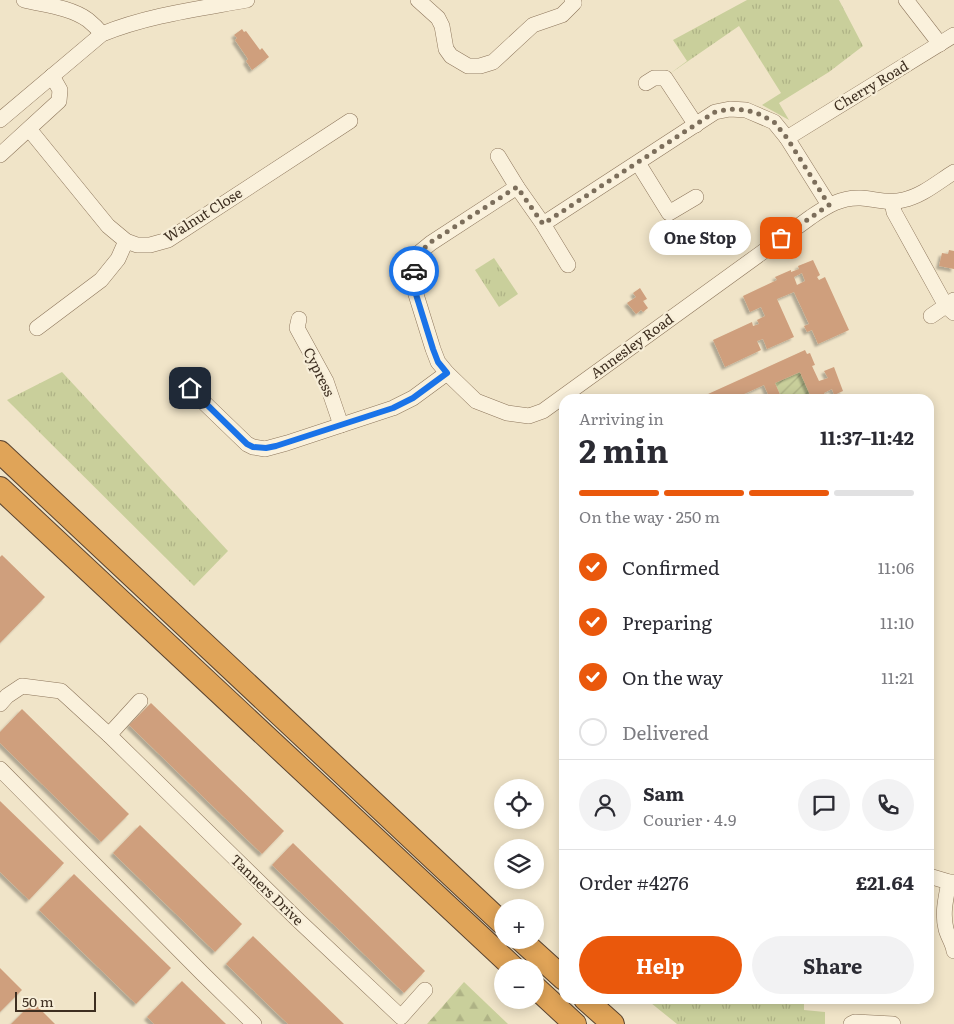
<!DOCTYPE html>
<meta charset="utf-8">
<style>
body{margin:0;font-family:Literata,serif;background:#f2f2f3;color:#2b2b33;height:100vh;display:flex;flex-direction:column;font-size:19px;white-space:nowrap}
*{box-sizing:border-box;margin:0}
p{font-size:16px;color:#7c7c81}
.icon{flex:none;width:28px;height:28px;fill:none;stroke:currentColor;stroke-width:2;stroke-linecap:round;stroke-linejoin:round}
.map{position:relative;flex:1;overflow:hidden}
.side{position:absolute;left:559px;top:394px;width:375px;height:610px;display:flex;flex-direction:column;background:#fff;border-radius:15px;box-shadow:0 2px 12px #0003}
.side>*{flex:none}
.buttons{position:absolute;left:494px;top:779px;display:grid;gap:10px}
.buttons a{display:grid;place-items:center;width:50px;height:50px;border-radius:50%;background:#fff;box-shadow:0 2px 12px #0003;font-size:25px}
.scale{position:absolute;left:15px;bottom:12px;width:81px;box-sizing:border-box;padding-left:5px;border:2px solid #3d2e20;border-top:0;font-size:14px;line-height:18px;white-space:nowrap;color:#3d2e20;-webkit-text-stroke:4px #f7eed8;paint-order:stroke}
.pin{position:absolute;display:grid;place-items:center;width:42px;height:42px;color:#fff;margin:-21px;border-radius:10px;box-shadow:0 2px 8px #0006}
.courier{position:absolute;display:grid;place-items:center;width:50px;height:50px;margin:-25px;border:4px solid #1a73e8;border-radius:50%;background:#fff;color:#222;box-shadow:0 1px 6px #0007}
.bubble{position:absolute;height:35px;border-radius:18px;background:#fff;box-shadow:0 2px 12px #0003;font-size:16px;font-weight:700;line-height:35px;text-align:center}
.summary em{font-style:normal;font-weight:700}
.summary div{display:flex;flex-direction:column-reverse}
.summary{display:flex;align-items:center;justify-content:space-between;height:85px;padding:0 20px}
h1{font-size:32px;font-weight:700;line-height:38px}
.bar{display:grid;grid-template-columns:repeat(4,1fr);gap:8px 5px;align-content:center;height:60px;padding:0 20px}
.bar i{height:6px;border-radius:4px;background:#e1e1e2}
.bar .current{background:#ea580c}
.bar p{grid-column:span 4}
.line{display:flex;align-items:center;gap:12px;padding:0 20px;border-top:1px solid #e1e1e2}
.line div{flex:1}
.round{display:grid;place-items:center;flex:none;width:52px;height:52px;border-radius:26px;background:#f2f2f3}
ol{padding:0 20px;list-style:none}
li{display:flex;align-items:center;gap:15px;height:55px}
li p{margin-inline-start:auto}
li .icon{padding:5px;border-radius:50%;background:#ea580c;color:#fff;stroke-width:4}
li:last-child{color:#7c7c81}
li i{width:28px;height:28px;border:2px solid #e1e1e2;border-radius:50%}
.primary-button{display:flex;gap:10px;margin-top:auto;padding:10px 20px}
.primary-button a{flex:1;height:58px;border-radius:30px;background:#ea580c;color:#fff;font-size:20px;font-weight:700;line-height:58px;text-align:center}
.primary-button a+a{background:#f2f2f3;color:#2b2b33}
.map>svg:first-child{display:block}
.forest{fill:url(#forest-firs)}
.park{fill:url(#park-tufts)}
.garden{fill:url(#garden-furrows)}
.building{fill:#cf9f7d;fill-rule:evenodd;filter:url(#shadow)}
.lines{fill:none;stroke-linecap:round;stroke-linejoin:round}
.minor-casing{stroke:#8d765c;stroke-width:16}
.highway-casing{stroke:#5b4430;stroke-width:24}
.minor{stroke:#faf1dc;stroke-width:15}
.highway{stroke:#e0a458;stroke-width:22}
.done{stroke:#7c6e5b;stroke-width:5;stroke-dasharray:0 9}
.route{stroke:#1a73e8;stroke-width:6}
.labels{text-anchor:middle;stroke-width:4.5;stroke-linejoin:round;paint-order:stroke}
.street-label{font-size:14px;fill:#3d2e20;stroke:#f7eed8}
</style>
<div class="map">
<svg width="954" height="1024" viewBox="0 0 954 1024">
<defs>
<pattern id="forest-firs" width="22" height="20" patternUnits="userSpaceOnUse" patternTransform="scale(1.25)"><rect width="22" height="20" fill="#c9cf9b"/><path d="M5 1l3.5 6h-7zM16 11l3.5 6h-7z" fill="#aeb285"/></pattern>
<pattern id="park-tufts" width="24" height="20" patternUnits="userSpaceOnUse" patternTransform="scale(1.25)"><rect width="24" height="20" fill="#c9cf9b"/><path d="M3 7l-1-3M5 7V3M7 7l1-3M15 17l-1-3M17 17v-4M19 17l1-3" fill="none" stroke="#aeb285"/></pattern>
<pattern id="garden-furrows" width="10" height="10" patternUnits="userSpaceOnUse" patternTransform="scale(1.25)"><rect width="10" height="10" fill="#c9cf9b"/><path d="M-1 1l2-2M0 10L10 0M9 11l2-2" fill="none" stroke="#aeb285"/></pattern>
<filter id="shadow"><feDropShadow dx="-3" dy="3" stdDeviation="1" flood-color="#0004"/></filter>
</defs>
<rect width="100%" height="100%" fill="#f0e4c8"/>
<path class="forest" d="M464 982 508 1024H427Z"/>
<g class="park">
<path d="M747 0H839L863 46 829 72 779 103 789 120 762 105 781 93 739 26 668 75 687 61 673 40Z"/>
<path d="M494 258 518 294 499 307 475 270Z"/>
<path d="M62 372 228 551 194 586 7 400Z"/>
<path d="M646 999H804V1010L825 1012V1024H677Z"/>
</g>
<path class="garden" d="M800 372 811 397 806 399H782L775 383Z"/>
<g class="building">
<path d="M242 29 244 32 246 31 260 50 262 48 269 57 252 70 246 61 248 59 235 40 237 38 234 35Z"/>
<path d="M949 250 954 251V269L939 266 942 253 948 254Z"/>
<path d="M813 260 820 275 817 277 819 280 825 277 849 330 818 344 812 330 807 332 804 326 809 324 794 292 777 299 794 337 767 349 763 339 757 341 761 350 725 367 713 340 752 322 753 326 759 324 757 320 765 316 761 307 750 312 743 296 777 280 775 277 791 270V272L799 269 798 266ZM802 273 805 281 797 285 794 277Z"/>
<path d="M640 288 647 299 643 301 648 308 643 312 641 310 636 314 627 303 636 297 633 293Z"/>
<path d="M805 350 807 354 810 353 815 365 812 366 819 381 828 378 824 371 834 367 843 391 834 395 832 389 824 393 827 399H806L811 397 800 372 775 383 782 399H770L764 385 733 399H697Z"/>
<path d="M2 555 45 597 0 643V557Z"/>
<path d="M151 703 284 831 262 854 129 725Z"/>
<path d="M22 709 129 814 101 842 0 743V732Z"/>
<path d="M0 801 64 863 29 900 0 872Z"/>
<path d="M140 825 242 924 215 952 113 853Z"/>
<path d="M293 843 425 971 404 993 272 865Z"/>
<path d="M74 874 171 968 136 1004 39 910Z"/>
<path d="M253 936 344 1024H288L226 964Z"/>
<path d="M0 968 22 990 0 1012Z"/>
<path d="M182 981 226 1024H154L147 1017Z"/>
<path d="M33 1002 55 1024H11Z"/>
</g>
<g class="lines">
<defs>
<g id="minor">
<path d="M24 0C44 5 70 7 88 20 93 24 98 29 102 34"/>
<path d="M418 0 438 18 442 26 446 49 451 56 468 66H480L493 62 533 25 562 15 574 3 572 0"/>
<path d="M906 0 940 44"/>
<path d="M646 83 654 78H665L696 125"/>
<path d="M0 120 102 34C149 15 198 9 247 0"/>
<path d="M29 129 108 226 126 241 137 245H150L168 240 350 121"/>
<path d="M787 138 954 35"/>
<path d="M0 155 59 101 60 90 52 76"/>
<path d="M498 156 517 187 543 224 568 265"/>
<path d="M638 163 669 213 696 197"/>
<path d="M517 187 431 243 420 252 414 271V288L433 349 438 362 447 373 476 401 507 413 529 416 543 411 811 217C827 206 841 197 861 198 875 199 889 204 903 200 922 196 938 182 954 172"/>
<path d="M892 202 894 212 946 306 954 313"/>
<path d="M543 224 715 112 730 109 746 110 774 122 787 138 829 205"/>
<path d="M931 316 954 300"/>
<path d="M299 319 297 328 326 381 341 425"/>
<path d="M37 328 101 280 118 259 126 241"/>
<path d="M178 395 190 389 247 444 253 447 265 449 287 443 393 408 413 398 447 373"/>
<path d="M0 704 7 696 22 686 61 691 109 735 299 921 401 1017 425 990"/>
<path d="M109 735 140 701"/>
<path d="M0 769 202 973 254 1024"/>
<path d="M929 876 949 882H954"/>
<path d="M949 882C946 898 942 913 946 929 948 937 953 943 954 951"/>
<path d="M851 1024 855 1022 893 1024"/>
</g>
<g id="highway">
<path d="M0 452 502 923"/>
<path d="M0 488 514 968"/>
<path d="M521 940 564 979"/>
<path d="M535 987 575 1024"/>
<path d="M585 999 613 1024"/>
</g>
</defs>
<use href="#minor" class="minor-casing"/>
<use href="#highway" class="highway-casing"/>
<use href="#minor" class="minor"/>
<use href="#highway" class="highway"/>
</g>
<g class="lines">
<path class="done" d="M414 271 420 252 431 242 517 187 543 224 715 112 730 109 746 110 759 114 774 122 787 138 829 205 781 238"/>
<path class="route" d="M190 388 247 444 253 447 266 448 276 446 393 408 413 398 447 373 438 362 433 349 414 288V271"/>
</g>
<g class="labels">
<g class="street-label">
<text transform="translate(871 86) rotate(-31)" y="5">Cherry Road</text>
<text transform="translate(203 215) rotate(-32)" y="5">Walnut Close</text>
<text transform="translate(632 346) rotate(-36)" y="5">Annesley Road</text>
<text transform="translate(319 372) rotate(64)" y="5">Cypress</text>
<text transform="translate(267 890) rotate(44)" y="5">Tanners Drive</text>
</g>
</g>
</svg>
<div class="buttons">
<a><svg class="icon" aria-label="locate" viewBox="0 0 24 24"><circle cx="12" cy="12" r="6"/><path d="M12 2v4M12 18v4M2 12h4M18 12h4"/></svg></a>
<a><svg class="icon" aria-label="layers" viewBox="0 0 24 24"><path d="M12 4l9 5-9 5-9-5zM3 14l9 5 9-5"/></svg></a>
<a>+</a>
<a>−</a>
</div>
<div class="scale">50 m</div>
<div class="pin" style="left:781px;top:238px;background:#ea580c"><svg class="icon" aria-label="bag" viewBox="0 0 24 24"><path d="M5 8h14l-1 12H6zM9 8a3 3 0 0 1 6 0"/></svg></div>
<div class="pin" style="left:190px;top:388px;background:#1f2937"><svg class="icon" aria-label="home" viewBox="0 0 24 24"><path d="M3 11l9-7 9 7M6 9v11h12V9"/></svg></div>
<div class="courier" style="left:414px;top:271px"><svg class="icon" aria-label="car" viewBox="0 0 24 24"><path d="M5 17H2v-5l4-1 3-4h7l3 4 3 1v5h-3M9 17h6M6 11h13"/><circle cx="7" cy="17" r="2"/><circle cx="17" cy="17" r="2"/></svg></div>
<div class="bubble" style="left:649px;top:220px;width:102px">One Stop</div>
<section class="side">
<div class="summary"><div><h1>2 min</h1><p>Arriving in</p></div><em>11:37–11:42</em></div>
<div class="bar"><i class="current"></i><i class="current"></i><i class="current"></i><i></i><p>On the way · 250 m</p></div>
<ol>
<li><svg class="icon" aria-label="check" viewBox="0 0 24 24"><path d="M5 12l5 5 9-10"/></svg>Confirmed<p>11:06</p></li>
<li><svg class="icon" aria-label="check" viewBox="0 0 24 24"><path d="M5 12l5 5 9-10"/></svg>Preparing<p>11:10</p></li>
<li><svg class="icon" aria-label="check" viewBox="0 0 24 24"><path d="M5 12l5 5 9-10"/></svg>On the way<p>11:21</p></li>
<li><i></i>Delivered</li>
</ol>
<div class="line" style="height:90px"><a class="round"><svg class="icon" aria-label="person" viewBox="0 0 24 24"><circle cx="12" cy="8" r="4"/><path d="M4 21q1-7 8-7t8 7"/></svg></a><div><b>Sam</b><p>Courier · 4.9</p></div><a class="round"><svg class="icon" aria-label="chat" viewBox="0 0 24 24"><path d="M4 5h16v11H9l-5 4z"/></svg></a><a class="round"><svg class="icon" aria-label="phone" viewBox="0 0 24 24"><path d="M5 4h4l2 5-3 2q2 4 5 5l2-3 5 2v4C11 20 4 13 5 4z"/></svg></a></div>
<div class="line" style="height:65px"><div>Order #4276</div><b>£21.64</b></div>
<div class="primary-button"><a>Help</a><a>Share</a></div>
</section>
</div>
